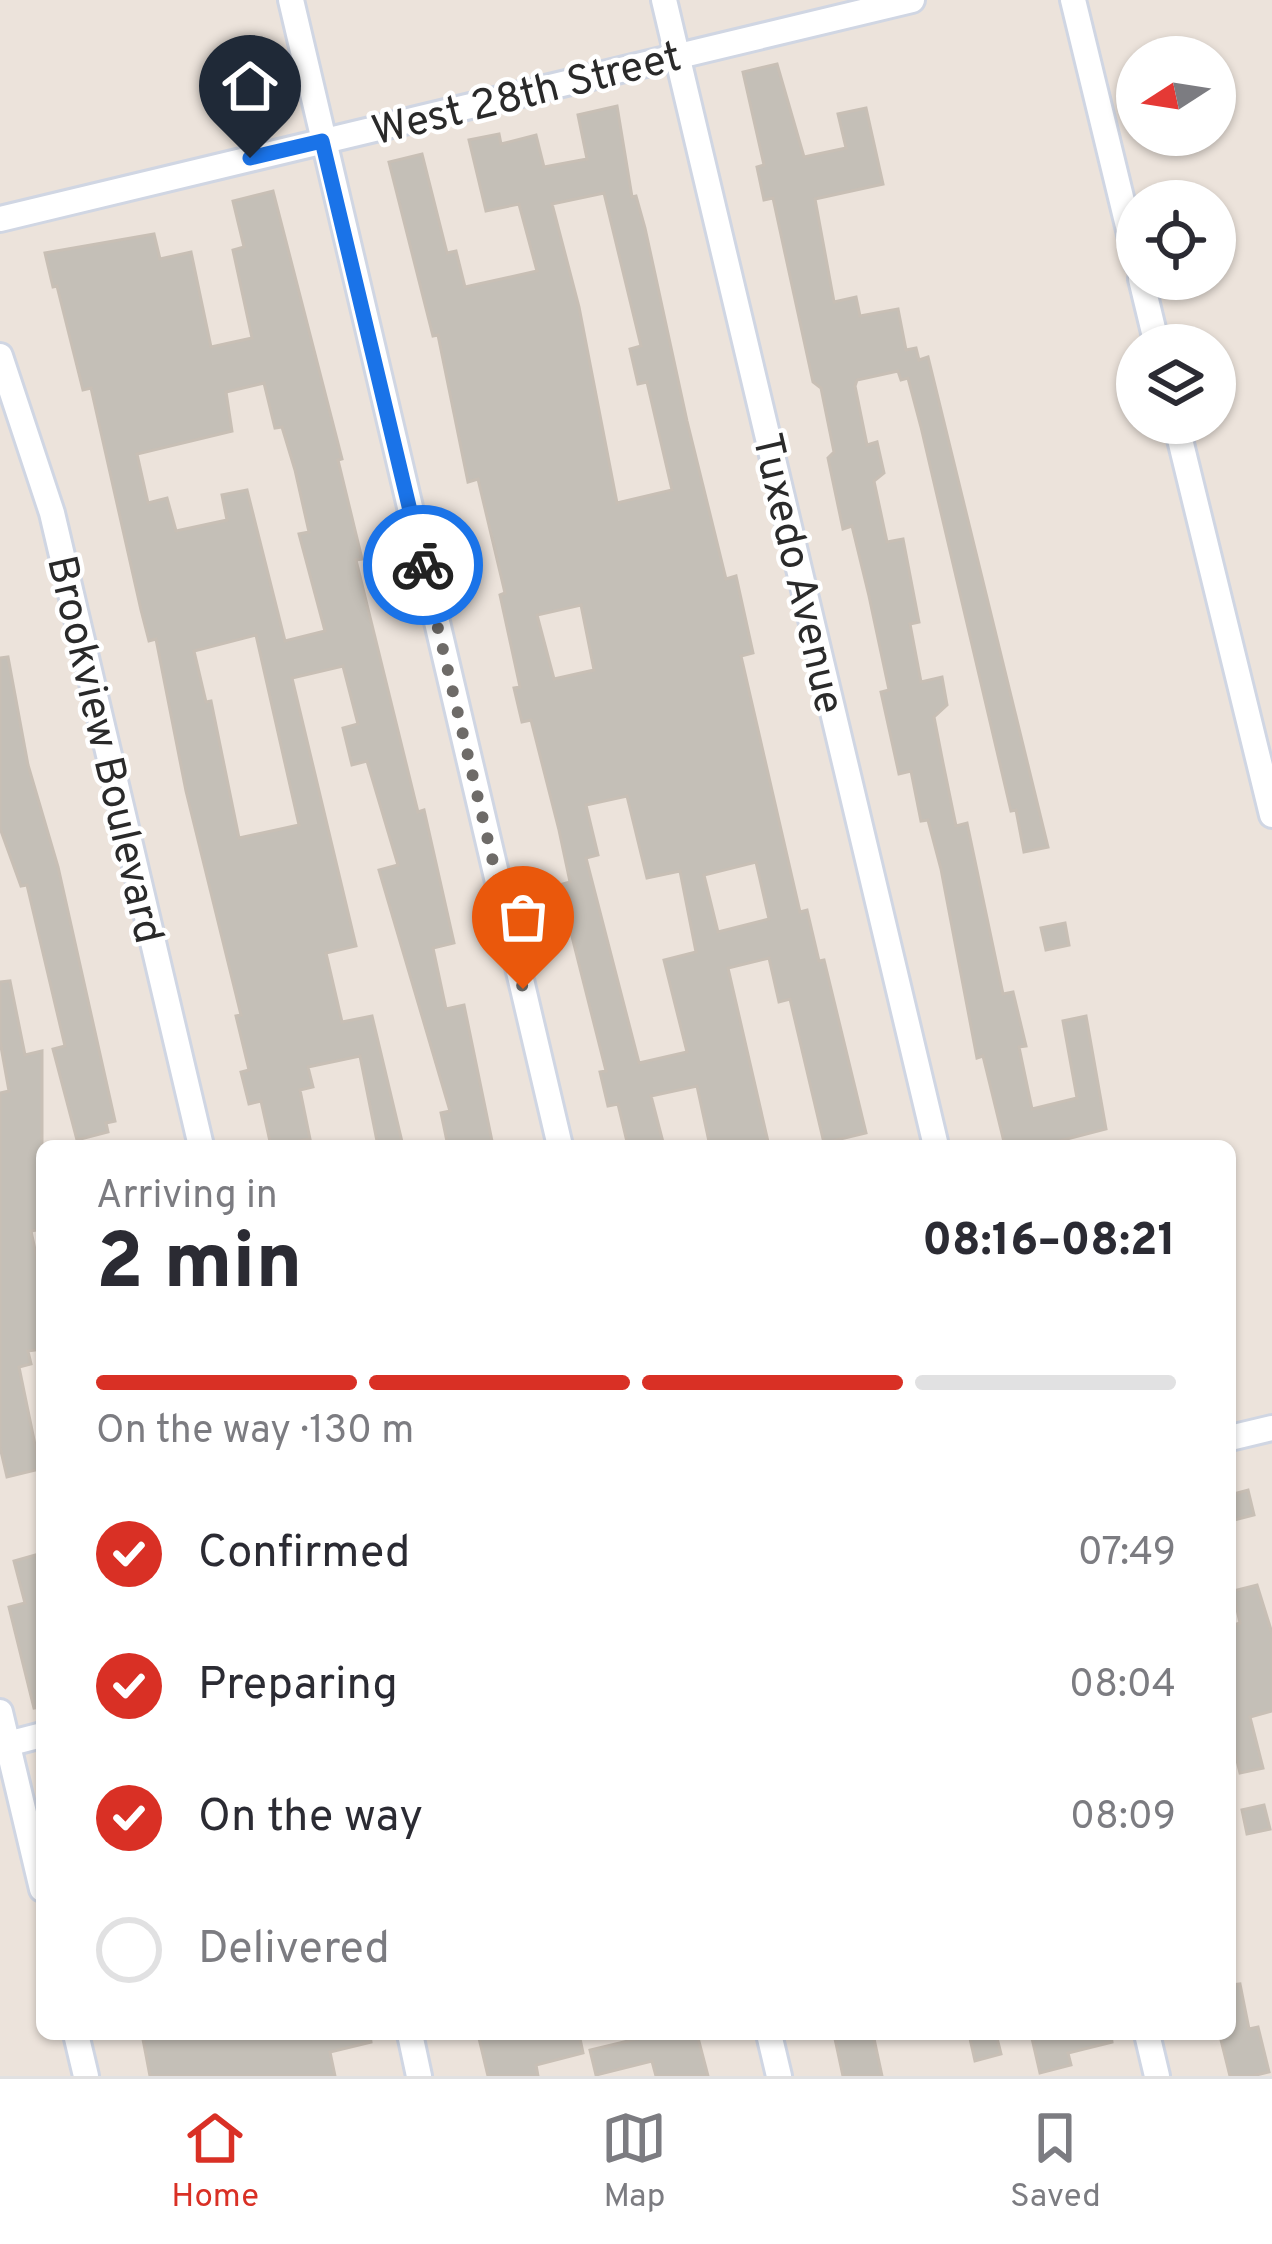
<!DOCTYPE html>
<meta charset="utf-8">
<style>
body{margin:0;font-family:Overpass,sans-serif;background:#f7f7f7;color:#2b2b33;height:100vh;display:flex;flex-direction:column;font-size:45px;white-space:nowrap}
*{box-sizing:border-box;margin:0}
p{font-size:39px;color:#7c7c81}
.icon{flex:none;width:66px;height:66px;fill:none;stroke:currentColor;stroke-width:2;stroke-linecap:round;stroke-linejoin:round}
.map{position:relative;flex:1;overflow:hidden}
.drawer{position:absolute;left:36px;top:1140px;width:1200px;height:900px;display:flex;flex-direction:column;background:#fff;border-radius:18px;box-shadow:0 3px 9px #0004}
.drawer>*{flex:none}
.needle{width:78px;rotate:258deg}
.controls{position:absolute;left:1116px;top:36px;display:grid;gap:24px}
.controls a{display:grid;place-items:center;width:120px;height:120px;border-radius:50%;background:#fff;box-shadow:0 3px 9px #0004;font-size:60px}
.pin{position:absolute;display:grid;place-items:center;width:102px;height:102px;color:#fff;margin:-123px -51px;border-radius:50% 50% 50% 0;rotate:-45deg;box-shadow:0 0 12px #0007}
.pin .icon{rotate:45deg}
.courier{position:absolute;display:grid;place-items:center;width:120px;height:120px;margin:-60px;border:9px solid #1a73e8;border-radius:50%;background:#fff;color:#222;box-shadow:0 3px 15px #0007}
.summary em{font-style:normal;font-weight:800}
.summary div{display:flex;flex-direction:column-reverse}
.summary{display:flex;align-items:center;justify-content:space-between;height:204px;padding:0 60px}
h1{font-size:78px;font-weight:800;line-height:90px}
.bar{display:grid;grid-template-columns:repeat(4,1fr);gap:18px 12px;align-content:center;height:144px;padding:0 60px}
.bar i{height:15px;border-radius:9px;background:#e1e1e2}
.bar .active{background:#d93025}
.bar p{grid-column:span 4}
ol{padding:0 60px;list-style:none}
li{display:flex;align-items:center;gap:36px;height:132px}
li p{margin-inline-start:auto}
li .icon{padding:12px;border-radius:50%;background:#d93025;color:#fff;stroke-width:4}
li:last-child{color:#7c7c81}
li i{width:66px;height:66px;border:6px solid #e1e1e2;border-radius:50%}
.tabs{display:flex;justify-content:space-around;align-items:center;height:168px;border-top:3px solid #e1e1e2;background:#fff;font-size:33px;color:#7c7c81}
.tabs a{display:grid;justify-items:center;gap:6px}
.tabs .active{color:#d93025}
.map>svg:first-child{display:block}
.building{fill:#c4bfb7;stroke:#c8bfb5;stroke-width:3;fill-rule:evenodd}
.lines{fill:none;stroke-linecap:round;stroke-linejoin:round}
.street-casing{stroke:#d0d6e3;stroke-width:30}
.street{stroke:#fff;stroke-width:24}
.done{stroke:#6e6b68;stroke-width:12;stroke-dasharray:0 21.6}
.route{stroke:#1a73e8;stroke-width:15}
.labels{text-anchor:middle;stroke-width:9;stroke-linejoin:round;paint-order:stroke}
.street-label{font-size:42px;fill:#2a2a2a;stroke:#fff}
</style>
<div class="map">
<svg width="1272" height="2076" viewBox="0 0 1272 2076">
<rect width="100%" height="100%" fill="#ece3db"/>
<g class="building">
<path d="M777 64 804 157 846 148 838 114 866 108 883 184 815 199 834 302 856 297 860 316 898 309 906 350 916 348 919 360 928 357 1048 847 1024 852 1016 810 1011 811 921 427 908 378 901 380 898 371 857 380 855 386 867 445 877 442 884 473 874 481 887 542 903 539 919 622 910 624 921 682 942 677 947 705 934 717 943 763 956 826 967 823 1003 994 1013 992 1026 1046 1019 1047 1032 1109 1077 1098 1063 1021 1086 1016 1106 1129 1040 1146H1005L983 1056 977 1058 941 869 928 820 921 821 911 771 899 774 881 692 889 690 869 596 852 526 843 529 828 458 834 452 821 388 813 382 773 198 764 200 757 167 764 165 743 72Z"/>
<path d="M617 106 632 197 636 196 645 228 687 421 726 579 736 576 753 653 741 656 800 912 807 910 819 961 824 960 866 1133 824 1143 790 999 779 1002 769 958 728 968 769 1146H710L697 1086 651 1096 664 1146H628L618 1104 608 1106 600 1072 606 1071 559 885 570 882 559 830 531 720 522 722 514 688 520 687 500 595 505 593 478 479 468 482 438 335 433 336 389 162 422 154 447 253 456 251 465 287 537 271 519 204 486 211 469 140 499 134 501 144 536 135 544 167 587 159 578 115ZM604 193 641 346 630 349 638 384 647 382 672 490 617 503 579 307 552 204ZM581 605 594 670 554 679 537 615ZM627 796 647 878 680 871 696 952 664 960 687 1052 639 1063 586 858 598 855 586 805ZM756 862 769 919 718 932 704 875Z"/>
<path d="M273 191 342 459 338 460 362 559 356 560 418 812 424 810 454 943 433 948 446 1009 464 1005 493 1146H448L441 1113 450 1111 379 870 398 865 367 761 352 765 343 728 358 724 343 666 292 678 356 946 326 953 342 1022 372 1016 403 1146H378L360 1056 308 1067 313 1087 300 1090 310 1139 271 1146 261 1101 249 1104 241 1072 249 1070 236 1016 241 1015 186 791 156 639 149 641 141 610 91 388 83 390 57 286 53 287 45 253 154 234 160 259 191 252 211 347 252 338 233 250 244 247 233 201ZM264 383 275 428 282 427 295 470 309 532 299 534 325 631 285 641 247 490 222 495 227 520 176 531 167 498 148 503 137 454 232 431 226 392ZM256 635 299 825 239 838 211 701 206 702 194 651Z"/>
<path d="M8 657 28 765 58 867 115 1121 106 1123 108 1132 77 1140 53 1049 65 1046 27 885 21 886 0 828V658Z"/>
<path d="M1065 923 1069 945 1046 950 1041 928Z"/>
<path d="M10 981 25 1055 42 1051V1229L31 1231 42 1282V1349L28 1351 31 1364 19 1367 40 1469 7 1477 0 1447V1093L9 1091 0 1041V982Z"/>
<path d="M1248 1490 1254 1515 1230 1521V1495Z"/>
<path d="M39 1554 42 1707 34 1708 9 1607 25 1603 14 1561Z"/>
<path d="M1257 1585 1272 1633V1711L1250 1717 1263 1768 1240 1773 1230 1731V1626L1240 1623 1233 1591Z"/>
<path d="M1264 1805 1270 1829 1247 1834 1242 1810Z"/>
<path d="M1240 1984 1249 2029 1258 2027 1269 2072 1252 2076H1230L1220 2036 1230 2034V1985Z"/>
<path d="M142 2034H370L371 2042 330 2052 335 2076H150Z"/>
<path d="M478 2034H579L583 2053 536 2065 538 2076H488Z"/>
<path d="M657 2034H697L708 2076H656L652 2061 596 2075 590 2050Z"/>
<path d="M834 2034H873L882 2076H843Z"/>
<path d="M969 2034H996L1001 2054 975 2061Z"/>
<path d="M1031 2034H1111L1112 2042 1068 2053 1071 2065 1040 2073Z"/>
</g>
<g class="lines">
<defs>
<g id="street">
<path d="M291 0 560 1146"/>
<path d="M664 0 936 1146"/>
<path d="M1073 0 1137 263"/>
<path d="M0 219 912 0"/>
<path d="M1141 279 1157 345"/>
<path d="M0 356 52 513 201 1146"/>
<path d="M1176 423 1272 815"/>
<path d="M1230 1438 1272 1428"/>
<path d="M0 1712 42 1889"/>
<path d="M0 1746 42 1735"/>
<path d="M76 2034 86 2076"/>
<path d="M410 2034 419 2076"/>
<path d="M769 2034 779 2076"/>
<path d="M1147 2034 1157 2076"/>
</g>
</defs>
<use href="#street" class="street-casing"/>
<use href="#street" class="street"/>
</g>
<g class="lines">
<path class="done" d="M423 565 523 989"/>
<path class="route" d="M250 158 322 141 423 565"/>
</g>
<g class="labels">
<g class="street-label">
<text transform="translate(526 92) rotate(-14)" y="15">West 28th Street</text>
<text transform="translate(800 573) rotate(77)" y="15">Tuxedo Avenue</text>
<text transform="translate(107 749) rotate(77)" y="15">Brookview Boulevard</text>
</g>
</g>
</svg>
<div class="controls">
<a><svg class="needle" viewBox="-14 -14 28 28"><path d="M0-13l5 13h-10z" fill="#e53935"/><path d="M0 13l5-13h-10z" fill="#7c7c81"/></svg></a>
<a><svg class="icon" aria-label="locate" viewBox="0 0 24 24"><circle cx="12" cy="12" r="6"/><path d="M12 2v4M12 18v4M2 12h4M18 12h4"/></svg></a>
<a><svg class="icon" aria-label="layers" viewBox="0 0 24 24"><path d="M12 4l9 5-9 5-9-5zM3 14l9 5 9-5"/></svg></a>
</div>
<div class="pin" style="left:523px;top:989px;background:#ea580c"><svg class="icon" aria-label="bag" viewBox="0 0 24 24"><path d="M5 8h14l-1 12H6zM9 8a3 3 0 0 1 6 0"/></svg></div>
<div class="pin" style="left:250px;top:158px;background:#1f2937"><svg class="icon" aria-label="home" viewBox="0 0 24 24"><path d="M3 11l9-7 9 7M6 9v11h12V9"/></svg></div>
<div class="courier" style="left:423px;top:565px"><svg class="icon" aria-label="bike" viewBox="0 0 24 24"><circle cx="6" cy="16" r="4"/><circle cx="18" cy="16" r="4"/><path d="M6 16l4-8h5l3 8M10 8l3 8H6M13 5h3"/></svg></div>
<section class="drawer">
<div class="summary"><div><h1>2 min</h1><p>Arriving in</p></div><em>08:16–08:21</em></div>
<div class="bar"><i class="active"></i><i class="active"></i><i class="active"></i><i></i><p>On the way · 130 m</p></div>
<ol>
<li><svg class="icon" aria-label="check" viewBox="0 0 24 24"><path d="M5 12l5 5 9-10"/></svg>Confirmed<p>07:49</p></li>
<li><svg class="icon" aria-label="check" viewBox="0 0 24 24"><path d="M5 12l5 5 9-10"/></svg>Preparing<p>08:04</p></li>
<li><svg class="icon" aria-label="check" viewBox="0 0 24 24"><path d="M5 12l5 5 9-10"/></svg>On the way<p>08:09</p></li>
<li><i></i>Delivered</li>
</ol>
</section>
</div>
<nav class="tabs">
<a class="active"><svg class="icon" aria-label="home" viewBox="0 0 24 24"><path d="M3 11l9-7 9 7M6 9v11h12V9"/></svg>Home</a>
<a><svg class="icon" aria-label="map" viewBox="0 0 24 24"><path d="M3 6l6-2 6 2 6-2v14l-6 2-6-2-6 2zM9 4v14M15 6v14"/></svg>Map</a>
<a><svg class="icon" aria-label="saved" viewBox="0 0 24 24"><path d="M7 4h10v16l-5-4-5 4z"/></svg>Saved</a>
</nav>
